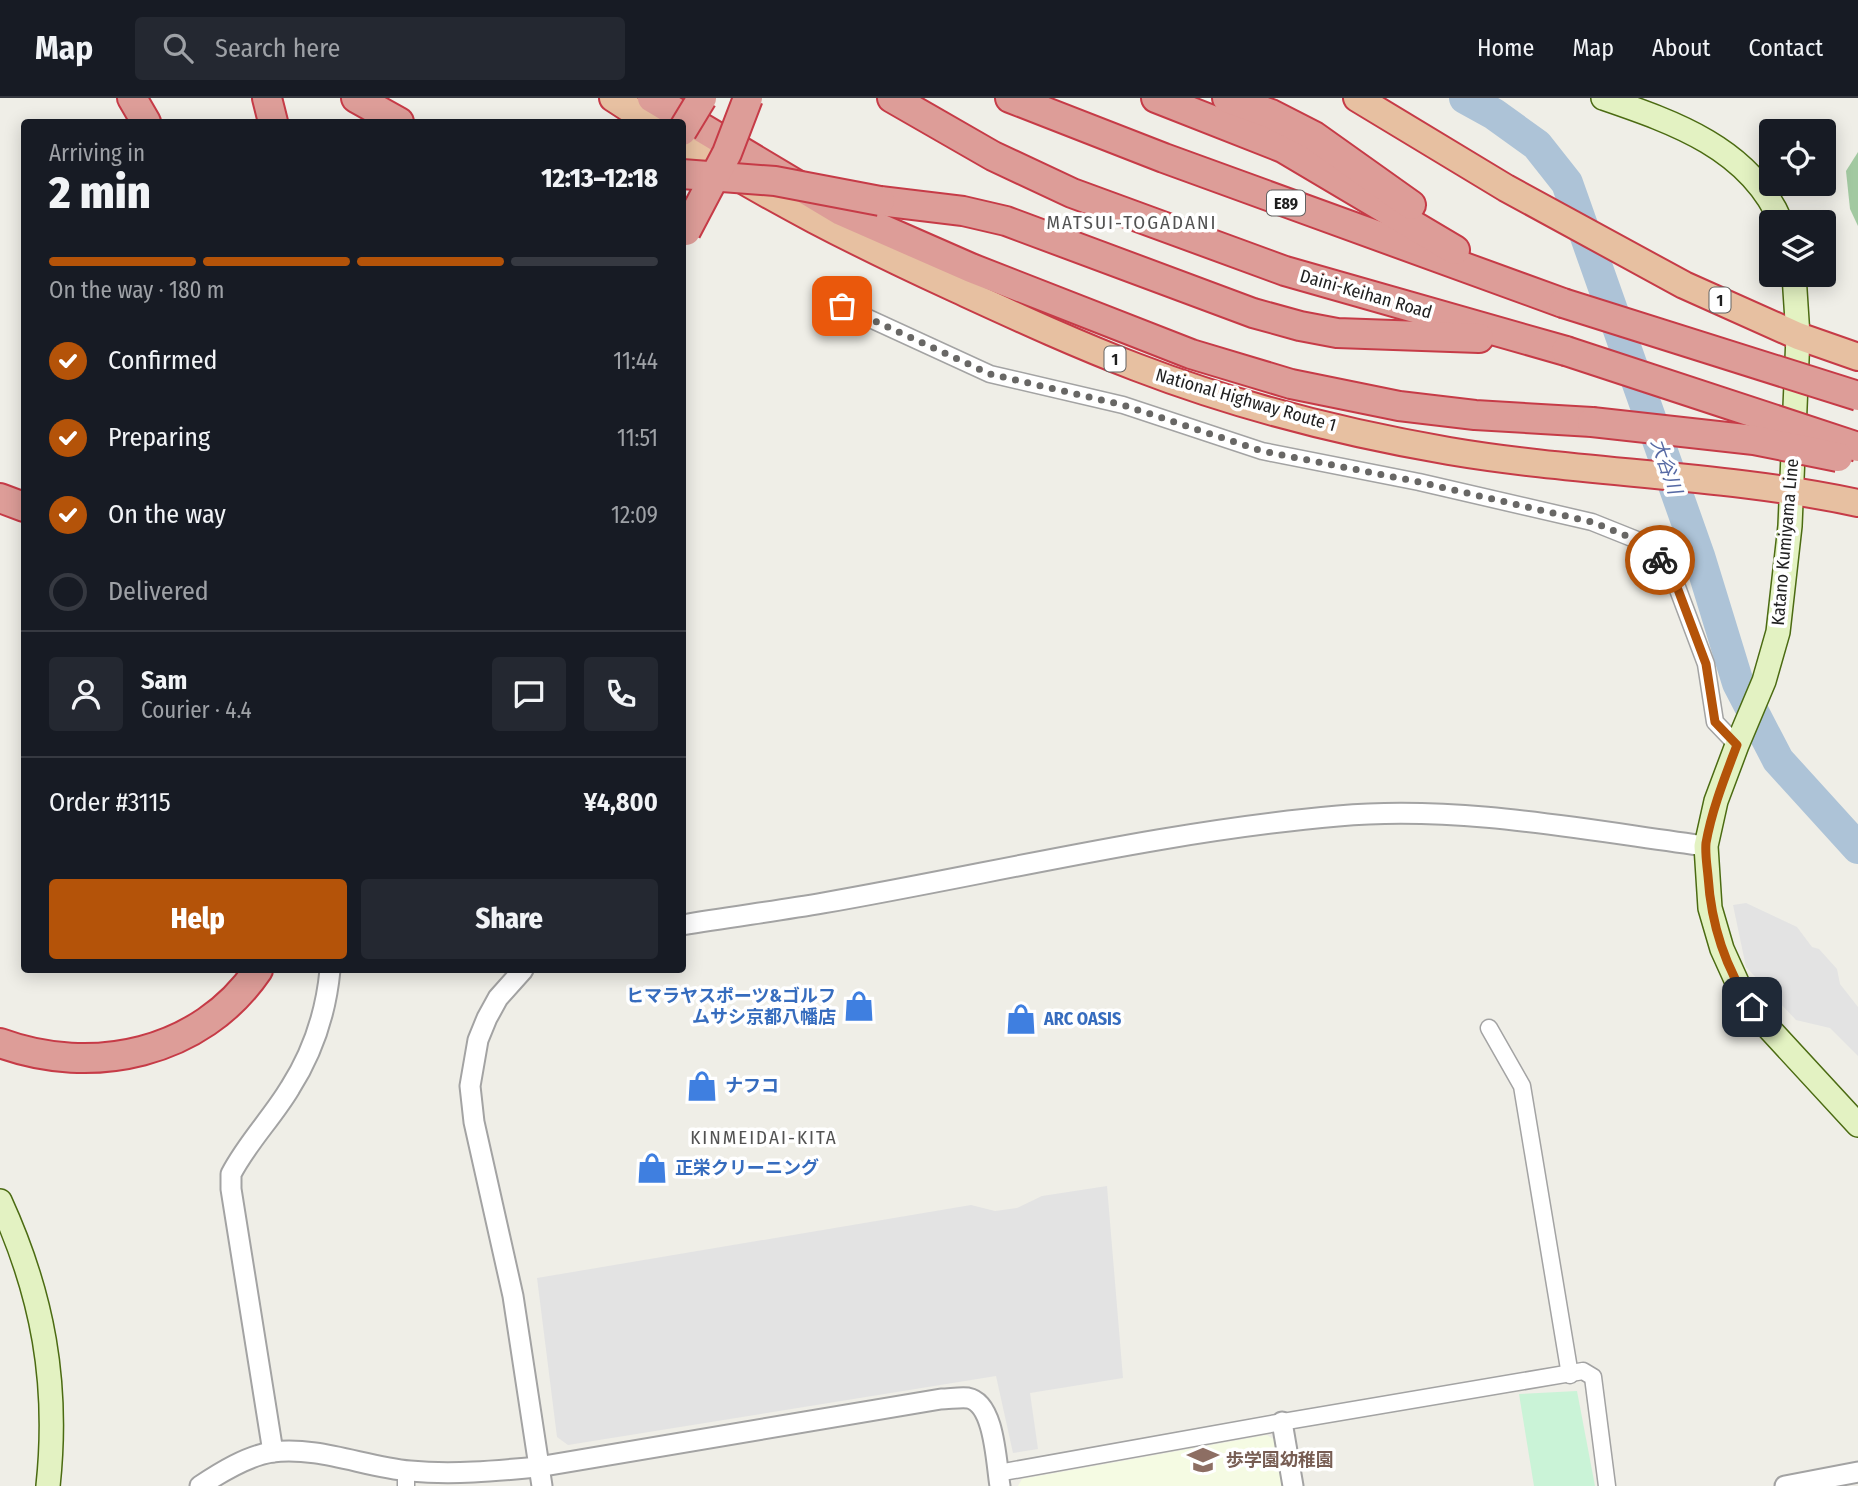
<!DOCTYPE html>
<meta charset="utf-8">
<style>
body{margin:0;font-family:"Fira Sans Condensed","Noto Sans JP",sans-serif;background:#242831;color:#f1f3f6;height:100vh;display:flex;flex-direction:column;font-size:26px;white-space:nowrap}
*{box-sizing:border-box;margin:0}
p{font-size:23px;color:#9ea1a6}
.icon{flex:none;width:38px;height:38px;fill:none;stroke:currentColor;stroke-width:2;stroke-linecap:round;stroke-linejoin:round}
.map{position:relative;flex:1;overflow:hidden}
.side{position:absolute;left:21px;top:21px;width:665px;height:854px;display:flex;flex-direction:column;background:#171b24;border-radius:7px;box-shadow:0 4px 18px #0003}
.side>*{flex:none}
.tools{position:absolute;left:1759px;top:21px;display:grid;gap:14px}
.tools a{display:grid;place-items:center;width:77px;height:77px;border-radius:7px;background:#171b24;box-shadow:0 4px 18px #0003;font-size:35px}
.pin{position:absolute;display:grid;place-items:center;width:60px;height:60px;color:#fff;margin:-30px;border-radius:14px;box-shadow:0 4px 10px #0006}
.courier{position:absolute;display:grid;place-items:center;width:70px;height:70px;margin:-35px;border:5px solid #b45309;border-radius:50%;background:#fff;color:#222;box-shadow:0 2px 9px #0007}
.headline em{font-style:normal;font-weight:800}
.headline div{display:flex;flex-direction:column-reverse}
.headline{display:flex;align-items:center;justify-content:space-between;height:119px;padding:0 28px}
h1{font-size:46px;font-weight:800;line-height:52px}
.bar{display:grid;grid-template-columns:repeat(4,1fr);gap:10px 7px;align-content:center;height:84px;padding:0 28px}
.bar i{height:9px;border-radius:5px;background:#363941}
.bar .on{background:#b45309}
.bar p{grid-column:span 4}
.line{display:flex;align-items:center;gap:18px;padding:0 28px;border-top:2px solid #363941}
.line div{flex:1}
.round{display:grid;place-items:center;flex:none;width:74px;height:74px;border-radius:7px;background:#242831}
ol{padding:0 28px;list-style:none}
li{display:flex;align-items:center;gap:21px;height:77px}
li p{margin-inline-start:auto}
li .icon{padding:7px;border-radius:50%;background:#b45309;color:#fff;stroke-width:4}
li:last-child{color:#9ea1a6}
li i{width:38px;height:38px;border:4px solid #363941;border-radius:50%}
.button{display:flex;gap:14px;margin-top:auto;padding:14px 28px}
.button a{flex:1;height:80px;border-radius:7px;background:#b45309;color:#fff;font-size:28px;font-weight:800;line-height:80px;text-align:center}
.button a+a{background:#242831;color:#f1f3f6}
header{display:flex;align-items:center;gap:42px;box-sizing:border-box;height:98px;padding:0 35px;background:#171b24;border-bottom:2px solid #363941}
header strong{font-size:33px}
nav{display:flex;gap:38px;margin-inline-start:auto;font-size:24px}
.search{width:490px;height:63px;background:#242831;display:flex;align-items:center;gap:18px;box-sizing:border-box;padding:0 24px;border-radius:7px;color:#9ea1a6;font-size:26px}
.map>svg:first-child{display:block}
.education{fill:#f5fbe3}
.forest{fill:#a2c9a1}
.park{fill:#caf3d7}
.parking{fill:#e3e3e3}
.lines{fill:none;stroke-linecap:round;stroke-linejoin:round}
.river{stroke:#adc3d7;stroke-width:32}
.minor-casing{stroke:#a3a3a3;stroke-width:19}
.tertiary-casing{stroke:#a3a3a3;stroke-width:23}
.secondary-casing{stroke:#4b6b12;stroke-width:26}
.trunk-casing{stroke:#c63b47;stroke-width:30}
.motorway-casing{stroke:#c63b47;stroke-width:32}
.minor{stroke:#fff;stroke-width:16}
.tertiary{stroke:#fff;stroke-width:19}
.secondary{stroke:#e3f2c2;stroke-width:23}
.trunk{stroke:#e7c0a1;stroke-width:26}
.motorway{stroke:#dd9d98;stroke-width:28}
.motorway-bridge-casing{stroke:#c63b47;stroke-width:32;stroke-linecap:butt}
.motorway-bridge{stroke:#dd9d98;stroke-width:28}
.done{stroke:#686765;stroke-width:7;stroke-dasharray:0 12.6}
.route{stroke:#b45309;stroke-width:9}
.labels{text-anchor:middle;stroke-width:7;stroke-linejoin:round;paint-order:stroke}
.shield{fill:#fff;stroke:#626262;stroke-width:2}
.shield-label{font-size:16px;font-weight:bold;fill:#1f1f1f}
.street-label{font-size:18px;fill:#1f1f1f;stroke:#fff}
.shop-label{font-size:18px;font-weight:bold;fill:#366cbe;stroke:#fff;text-anchor:start}
.education-label{font-size:18px;font-weight:bold;fill:#785e54;stroke:#fff;text-anchor:start}
.neighbourhood-label{font-size:19px;letter-spacing:2px;fill:#525252;stroke:#fff}
.water-label{font-size:19px;font-style:italic;fill:#576aa4;stroke:#fff}
</style>
<header>
<strong>Map</strong>
<div class="search"><svg class="icon" aria-label="search" viewBox="0 0 24 24"><circle cx="10" cy="10" r="6"/><path d="M15 15l6 6"/></svg>Search here</div>
<nav><a>Home</a><a>Map</a><a>About</a><a>Contact</a></nav>
</header>
<div class="map">
<svg width="1858" height="1388" viewBox="0 0 1858 1388">
<rect width="100%" height="100%" fill="#efeee7"/>
<path class="education" d="M1267 1337 1278 1344 1286 1388H1018L1022 1381Z"/>
<path class="forest" d="M1858 54V128L1850 111 1846 73Z"/>
<path class="park" d="M1577 1293 1595 1388H1534L1519 1296Z"/>
<g class="parking">
<path d="M1746 805 1797 829 1812 849 1819 851 1837 871 1840 886 1858 909V958L1830 930 1796 922 1746 869 1733 807Z"/>
<path d="M1107 1088 1123 1280 1030 1295 1038 1351 1013 1355 996 1278 568 1347 557 1339 537 1180 971 1107 995 1113 1017 1110 1042 1098Z"/>
</g>
<g class="lines">
<path class="river" d="M1465 0 1494 16 1537 47 1567 85 1699 458 1738 585 1778 662 1858 750"/>
<defs>
<g id="minor">
<path d="M842 208 990 276 1123 307 1262 353 1419 384 1592 424 1642 444 1671 473 1706 566 1715 624 1737 647"/>
<path d="M1489 930 1522 988 1570 1277"/>
<path d="M406 1372V1388"/>
<path d="M998 1375 1282 1324 1583 1273 1593 1279 1607 1388"/>
</g>
<g id="tertiary">
<path d="M682 827C729 819 777 813 823 805 995 775 1165 733 1338 718 1461 707 1585 732 1706 748"/>
<path d="M523 872 498 900 487 920 478 942 470 988 474 1024 513 1198 542 1388"/>
<path d="M1282 1324 1293 1388"/>
<path d="M273 1354 231 1091V1076C247 1045 272 1020 290 990 313 954 326 914 330 872"/>
<path d="M200 1388C221 1374 247 1358 272 1354 318 1348 365 1369 410 1373 453 1377 495 1373 538 1369L941 1301C949 1301 960 1299 968 1300 995 1305 996 1365 1000 1388"/>
<path d="M1785 1388 1858 1374"/>
</g>
<g id="secondary">
<path d="M1603 0C1673 24 1750 50 1781 124"/>
<path d="M1794 177 1798 238 1790 428 1778 534 1764 583 1737 647 1716 703 1706 748 1710 810 1722 851 1741 893 1764 925 1858 1027"/>
<path d="M0 1103C43 1197 59 1285 48 1388"/>
</g>
<g id="trunk">
<path d="M613 0 650 24"/>
<path d="M1357 0 1506 90 1684 187 1798 238 1858 259"/>
<path d="M682 45C769 101 859 146 952 189 1013 217 1073 245 1136 269 1235 307 1344 335 1449 353 1585 376 1723 376 1858 405"/>
</g>
<g id="motorway">
<path d="M132 0 146 24"/>
<path d="M267 0 273 24"/>
<path d="M356 0 399 24"/>
<path d="M652 0 841 113 971 170 1191 256 1291 286 1399 308 1475 317 1592 324"/>
<path d="M892 0 993 58 1072 95 1285 173 1566 253"/>
<path d="M1010 0 1164 60 1563 205"/>
<path d="M1156 0 1283 50 1455 152"/>
<path d="M1227 0 1271 16 1314 38 1411 107"/>
<path d="M880 103 963 113 1006 123 1253 215 1300 228 1337 235 1479 240"/>
<path d="M0 400 24 409"/>
<path d="M0 945C92 979 201 956 258 872"/>
</g>
</defs>
<use href="#minor" class="minor-casing"/>
<use href="#tertiary" class="tertiary-casing"/>
<use href="#secondary" class="secondary-casing"/>
<use href="#trunk" class="trunk-casing"/>
<use href="#motorway" class="motorway-casing"/>
<use href="#minor" class="minor"/>
<use href="#tertiary" class="tertiary"/>
<use href="#secondary" class="secondary"/>
<use href="#trunk" class="trunk"/>
<use href="#motorway" class="motorway"/>
<defs>
<g id="motorway-bridge">
<path d="M682 33 702 0"/>
<path d="M682 76 775 83 880 103"/>
<path d="M686 133 727 55 748 0"/>
<path d="M1563 205 1858 298"/>
<path d="M1566 253 1858 349"/>
<path d="M1592 324 1754 342 1838 359"/>
</g>
</defs>
<use href="#motorway-bridge" class="motorway-bridge-casing"/>
<use href="#motorway-bridge" class="motorway-bridge"/>
</g>
<g class="lines">
<path class="done" d="M842 208 990 276 1123 307 1262 353 1419 384 1592 424 1642 444 1660 462"/>
<path class="route" d="M1660 462 1671 473 1706 566 1715 624 1737 647C1725 679 1712 711 1706 745 1705 756 1707 767 1708 778 1711 825 1725 870 1752 909"/>
</g>
<defs>
<symbol id="shop-bare" viewBox="-9 -9 18 18"><path d="M-5-2.5h2.3a2.7 3.5 0 0 1 5.4 0H5L5.5 6h-11ZM-1.5-2.5h3a1.5 2.3 0 0 0-3 0Z" fill="#3f7fe0" stroke="#fff" stroke-width="2.5" paint-order="stroke"/></symbol>
<symbol id="school-bare" viewBox="-9 -9 18 18"><path d="M0-5L7-2L0 1L-7-2ZM-4 1L0 2.5L4 1V4Q0 6-4 4Z" fill="#8d6e63" stroke="#fff" stroke-width="2.5" paint-order="stroke"/></symbol>
</defs>
<g fill-rule="evenodd">
<use href="#shop-bare" x="837" y="886" width="44" height="44"/>
<use href="#shop-bare" x="999" y="899" width="44" height="44"/>
<use href="#shop-bare" x="680" y="966" width="44" height="44"/>
<use href="#shop-bare" x="630" y="1048" width="44" height="44"/>
<use href="#school-bare" x="1181" y="1340" width="44" height="44"/>
</g>
<g class="labels">
<g class="shield">
<rect x="1267" y="92.5" width="38" height="25" rx="5"/>
<rect x="1709.5" y="189.5" width="21" height="25" rx="5"/>
<rect x="1104.5" y="248.5" width="21" height="25" rx="5"/>
</g>
<g class="shield-label">
<text x="1286" y="111">E89</text>
<text x="1720" y="208">1</text>
<text x="1115" y="267">1</text>
</g>
<g class="street-label">
<text transform="translate(1366 196) rotate(16)" y="6">Daini-Keihan Road</text>
<text transform="translate(1246 302) rotate(16)" y="6">National Highway Route 1</text>
<text transform="translate(1785 444) rotate(-85)" y="6">Katano Kumiyama Line</text>
</g>
<g class="shop-label">
<text x="836" y="904" text-anchor="end">ヒマラヤスポーツ&amp;ゴルフ<tspan x="836" dy="21">ムサシ京都八幡店</tspan></text>
<text x="1044" y="927">ARC OASIS</text>
<text x="725" y="994">ナフコ</text>
<text x="675" y="1076">正栄クリーニング</text>
</g>
<g class="education-label">
<text x="1226" y="1368">歩学園幼稚園</text>
</g>
<g class="neighbourhood-label">
<text x="1132" y="131">MATSUI-TOGADANI</text>
<text x="764" y="1046">KINMEIDAI-KITA</text>
</g>
<g class="water-label">
<text transform="translate(1667 368) rotate(71)" y="7">大谷川</text>
</g>
</g>
</svg>
<div class="tools">
<a><svg class="icon" aria-label="locate" viewBox="0 0 24 24"><circle cx="12" cy="12" r="6"/><path d="M12 2v4M12 18v4M2 12h4M18 12h4"/></svg></a>
<a><svg class="icon" aria-label="layers" viewBox="0 0 24 24"><path d="M12 4l9 5-9 5-9-5zM3 14l9 5 9-5"/></svg></a>
</div>
<div class="pin" style="left:842px;top:208px;background:#ea580c"><svg class="icon" aria-label="bag" viewBox="0 0 24 24"><path d="M5 8h14l-1 12H6zM9 8a3 3 0 0 1 6 0"/></svg></div>
<div class="pin" style="left:1752px;top:909px;background:#1f2937"><svg class="icon" aria-label="home" viewBox="0 0 24 24"><path d="M3 11l9-7 9 7M6 9v11h12V9"/></svg></div>
<div class="courier" style="left:1660px;top:462px"><svg class="icon" aria-label="bike" viewBox="0 0 24 24"><circle cx="6" cy="16" r="4"/><circle cx="18" cy="16" r="4"/><path d="M6 16l4-8h5l3 8M10 8l3 8H6M13 5h3"/></svg></div>
<section class="side">
<div class="headline"><div><h1>2 min</h1><p>Arriving in</p></div><em>12:13–12:18</em></div>
<div class="bar"><i class="on"></i><i class="on"></i><i class="on"></i><i></i><p>On the way · 180 m</p></div>
<ol>
<li><svg class="icon" aria-label="check" viewBox="0 0 24 24"><path d="M5 12l5 5 9-10"/></svg>Confirmed<p>11:44</p></li>
<li><svg class="icon" aria-label="check" viewBox="0 0 24 24"><path d="M5 12l5 5 9-10"/></svg>Preparing<p>11:51</p></li>
<li><svg class="icon" aria-label="check" viewBox="0 0 24 24"><path d="M5 12l5 5 9-10"/></svg>On the way<p>12:09</p></li>
<li><i></i>Delivered</li>
</ol>
<div class="line" style="height:126px"><a class="round"><svg class="icon" aria-label="person" viewBox="0 0 24 24"><circle cx="12" cy="8" r="4"/><path d="M4 21q1-7 8-7t8 7"/></svg></a><div><b>Sam</b><p>Courier · 4.4</p></div><a class="round"><svg class="icon" aria-label="chat" viewBox="0 0 24 24"><path d="M4 5h16v11H9l-5 4z"/></svg></a><a class="round"><svg class="icon" aria-label="phone" viewBox="0 0 24 24"><path d="M5 4h4l2 5-3 2q2 4 5 5l2-3 5 2v4C11 20 4 13 5 4z"/></svg></a></div>
<div class="line" style="height:91px"><div>Order #3115</div><b>¥4,800</b></div>
<div class="button"><a>Help</a><a>Share</a></div>
</section>
</div>
